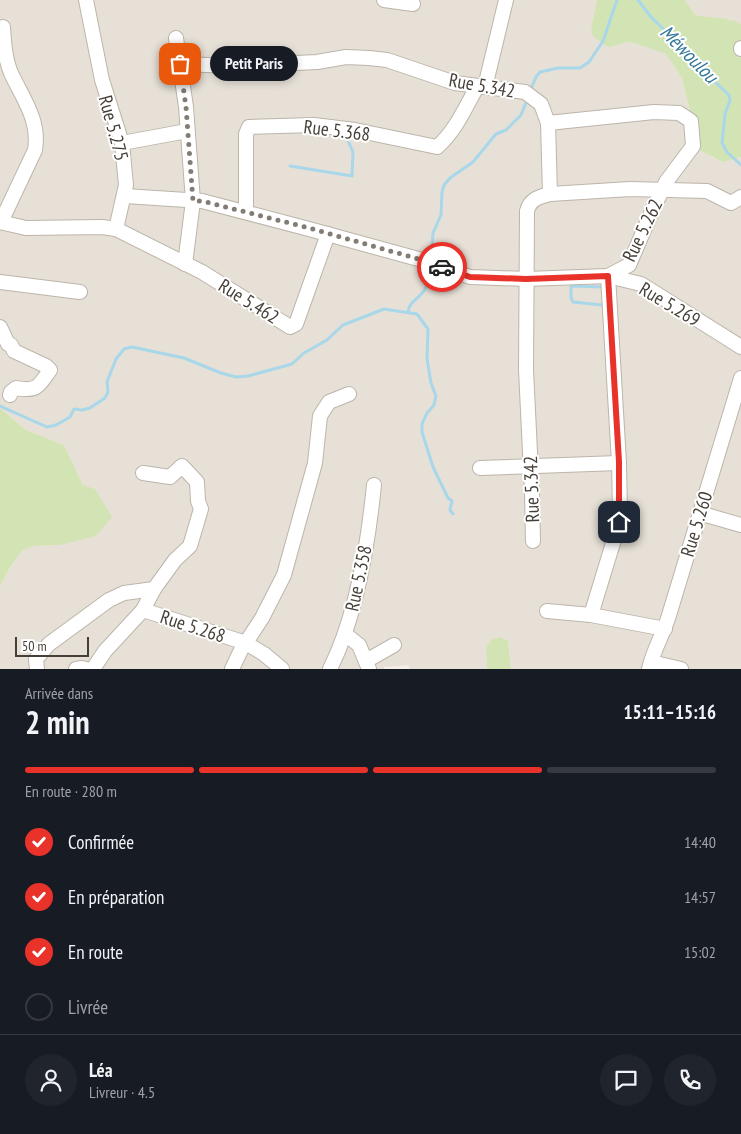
<!DOCTYPE html>
<html lang="fr">
<meta charset="utf-8">
<style>
body{margin:0;font-family:"PT Sans Narrow",sans-serif;background:#20242c;color:#f1f3f6;height:100vh;display:flex;flex-direction:column;font-size:19px;white-space:nowrap}
*{box-sizing:border-box;margin:0}
p{font-size:16px;color:#9ea1a6}
.icon{flex:none;width:28px;height:28px;fill:none;stroke:currentColor;stroke-width:2;stroke-linecap:round;stroke-linejoin:round}
.map{position:relative;height:669px;overflow:hidden}
.drawer{display:flex;flex-direction:column;background:#171b24;flex:1}
.drawer>*{flex:none}
.scale{position:absolute;left:15px;bottom:12px;width:74px;box-sizing:border-box;padding-left:5px;border:2px solid #463f37;border-top:0;font-size:14px;line-height:18px;white-space:nowrap;color:#463f37;-webkit-text-stroke:4px #fff;paint-order:stroke}
.pin{position:absolute;display:grid;place-items:center;width:42px;height:42px;color:#fff;margin:-21px;border-radius:10px;box-shadow:0 2px 8px #0006}
.courier{position:absolute;display:grid;place-items:center;width:50px;height:50px;margin:-25px;border:4px solid #e93229;border-radius:50%;background:#fff;color:#222;box-shadow:0 1px 6px #0007}
.bubble{position:absolute;height:35px;border-radius:18px;background:#171b24;box-shadow:0 2px 8px #0003;font-size:16px;font-weight:700;line-height:35px;text-align:center}
.head em{font-style:normal;font-weight:700}
.head div{display:flex;flex-direction:column-reverse}
.head{display:flex;align-items:center;justify-content:space-between;height:85px;padding:0 25px}
h1{font-size:32px;font-weight:700;line-height:38px}
.bar{display:grid;grid-template-columns:repeat(4,1fr);gap:8px 5px;align-content:center;height:60px;padding:0 25px}
.bar i{height:6px;border-radius:4px;background:#363941}
.bar .current{background:#e93229}
.bar p{grid-column:span 4}
.line{display:flex;align-items:center;gap:12px;padding:0 25px;border-top:1px solid #363941}
.line div{flex:1}
.round{display:grid;place-items:center;flex:none;width:52px;height:52px;border-radius:26px;background:#20242c}
ol{padding:0 25px;list-style:none}
li{display:flex;align-items:center;gap:15px;height:55px}
li p{margin-inline-start:auto}
li .icon{padding:5px;border-radius:50%;background:#e93229;color:#fff;stroke-width:4}
li:last-child{color:#9ea1a6}
li i{width:28px;height:28px;border:2px solid #363941;border-radius:50%}
.map>svg:first-child{display:block}
.residential{fill:#e6e0d7}
.green{fill:#d3e4b4}
.lines{fill:none;stroke-linecap:round;stroke-linejoin:round}
.stream{stroke:#a9d7ea;stroke-width:3}
.minor-casing{stroke:#bdb5ab;stroke-width:16}
.minor{stroke:#fff;stroke-width:14}
.done{stroke:#837c75;stroke-width:5;stroke-dasharray:0 9}
.route{stroke:#e93229;stroke-width:6}
.labels{text-anchor:middle;stroke-width:4;stroke-linejoin:round;paint-order:stroke}
.street-label{font-size:19px;fill:#463f37;stroke:#fff}
.water-label{font-size:20px;font-style:italic;fill:#35799a;stroke:#fff}
</style>
<div class="map">
<svg width="741" height="669" viewBox="0 0 741 669">
<rect width="100%" height="100%" fill="#f3eee8"/>
<g class="residential">
<path d="M0 0H597L591 27 612 47 626 42 634 43 666 54 682 78 690 111 697 149 722 162 741 157V669H511L508 641 486 648 487 669H410L408 665 384 667V669H0V587L10 567 22 551 32 546 60 545 83 485 64 445 26 430 0 408Z"/>
<path d="M685 0H741V24L729 19H710L695 15Z"/>
</g>
<g class="green">
<path d="M597 0H685L695 15C709 18 731 17 741 24V157L723 162 697 149 690 111 682 78 666 54 634 43 626 42 612 47H608L593 36 591 27Z"/>
<path d="M0 408 26 430 64 445 83 485 95 489 112 517 96 536 60 545 32 546 22 551 10 567 0 587Z"/>
<path d="M500 637 508 641 511 669H487L486 648 491 640Z"/>
</g>
<g class="lines">
<g class="stream">
<path d="M638 0 651 17 682 47 697 59 711 78 729 95 730 100 725 114 722 143 727 152 741 165"/>
<path d="M530 91 536 77 540 72 558 68H580L589 62 603 41 617 0"/>
<path d="M290 166 352 176 353 152 345 134"/>
<path d="M431 259 433 233 441 215 442 192 444 185 450 178 473 162 496 134 506 130 521 115 527 100"/>
<path d="M571 286 603 287 604 289 606 304 602 305 573 302 571 298Z"/>
<path d="M408 312C409 302 417 300 423 292 429 286 427 275 429 268"/>
<path d="M328 339 343 325 384 309 417 314 428 329 427 359 431 383 436 396 434 405 428 412"/>
<path d="M293 363 304 353 327 340"/>
<path d="M0 406 47 427 56 425 70 417 74 409 82 410 90 408 105 398 108 392 107 382 116 359 124 349 132 347 184 358 221 373 236 377 248 376 292 364"/>
<path d="M427 413 422 424V432L433 467 448 498 452 501 450 510 453 514"/>
</g>
<defs>
<g id="minor">
<path d="M384 0 413 4"/>
<path d="M176 38 186 107 193 201 185 264"/>
<path d="M741 49V48"/>
<path d="M180 64 233 66 317 62 346 57 369 58 387 60 455 83 525 92 541 104 548 123 550 194C539 197 530 199 527 211L526 370 532 493 533 541"/>
<path d="M485 87 506 0"/>
<path d="M548 123 654 112 679 113 691 121 693 146 666 182 653 209 629 265 608 276 619 463 620 513 617 530 591 615 665 629"/>
<path d="M122 143 187 131"/>
<path d="M550 194 630 189 707 191 731 203 741 197"/>
<path d="M125 196 202 201 309 229 422 260 470 277 526 279 608 276 641 284 741 347"/>
<path d="M246 212V134L249 127 314 125 355 130 437 147C455 132 466 106 477 87"/>
<path d="M0 222 26 228 102 227 116 229 126 185 122 143 102 80 86 0"/>
<path d="M1 222 35 150C40 120 23 99 11 73 5 59 4 42 3 27"/>
<path d="M116 229 202 272 290 327 296 324 328 234"/>
<path d="M0 282 80 292"/>
<path d="M0 327 8 344 11 345 14 351 46 366 50 370C39 386 37 392 16 388L11 392 10 395"/>
<path d="M480 468 619 463"/>
<path d="M699 513 741 525"/>
<path d="M143 610 154 589 175 560 190 546 201 509 198 501 197 482 182 466 170 477 143 473"/>
<path d="M547 611 591 615"/>
<path d="M345 634 359 645 369 669"/>
<path d="M366 661 394 645"/>
<path d="M651 662 681 669"/>
<path d="M37 669 36 659 49 644 109 600 124 593 154 589"/>
<path d="M76 669 82 668 86 669"/>
<path d="M93 669 105 651 143 610 246 643 264 654 282 669"/>
<path d="M232 669 241 650 262 618 284 575 315 463 320 416 329 402 349 394"/>
<path d="M330 669C357 615 368 545 374 485"/>
<path d="M649 669C653 650 665 631 670 612 693 534 717 456 741 378"/>
</g>
</defs>
<use href="#minor" class="minor-casing"/>
<use href="#minor" class="minor"/>
</g>
<g class="lines">
<path class="done" d="M180 64 186 107 193 201H202L309 228 422 260 442 267"/>
<path class="route" d="M442 267 470 277 526 279 608 276 619 462V522"/>
</g>
<g class="labels">
<g class="street-label">
<text transform="translate(482 85) rotate(10)" y="7">Rue 5.342</text>
<text transform="translate(114 128) rotate(75)" y="7">Rue 5.275</text>
<text transform="translate(337 130) rotate(7)" y="7">Rue 5.368</text>
<text transform="translate(642 230) rotate(-64)" y="7">Rue 5.262</text>
<text transform="translate(249 301) rotate(32)" y="7">Rue 5.462</text>
<text transform="translate(670 304) rotate(31)" y="7">Rue 5.269</text>
<text transform="translate(531 489) rotate(-92)" y="7">Rue 5.342</text>
<text transform="translate(696 524) rotate(-73)" y="7">Rue 5.260</text>
<text transform="translate(358 578) rotate(-78)" y="7">Rue 5.358</text>
<text transform="translate(193 626) rotate(18)" y="7">Rue 5.268</text>
</g>
<g class="water-label">
<text transform="translate(689 54) rotate(45)" y="7">Méwoulou</text>
</g>
</g>
</svg>
<div class="scale">50 m</div>
<div class="pin" style="left:180px;top:64px;background:#ea580c"><svg class="icon" aria-label="bag" viewBox="0 0 24 24"><path d="M5 8h14l-1 12H6zM9 8a3 3 0 0 1 6 0"/></svg></div>
<div class="pin" style="left:619px;top:522px;background:#1f2937"><svg class="icon" aria-label="home" viewBox="0 0 24 24"><path d="M3 11l9-7 9 7M6 9v11h12V9"/></svg></div>
<div class="courier" style="left:442px;top:267px"><svg class="icon" aria-label="car" viewBox="0 0 24 24"><path d="M5 17H2v-5l4-1 3-4h7l3 4 3 1v5h-3M9 17h6M6 11h13"/><circle cx="7" cy="17" r="2"/><circle cx="17" cy="17" r="2"/></svg></div>
<div class="bubble" style="left:210px;top:46px;width:88px">Petit Paris</div>
</div>
<section class="drawer">
<div class="head"><div><h1>2 min</h1><p>Arrivée dans</p></div><em>15:11–15:16</em></div>
<div class="bar"><i class="current"></i><i class="current"></i><i class="current"></i><i></i><p>En route · 280 m</p></div>
<ol>
<li><svg class="icon" aria-label="check" viewBox="0 0 24 24"><path d="M5 12l5 5 9-10"/></svg>Confirmée<p>14:40</p></li>
<li><svg class="icon" aria-label="check" viewBox="0 0 24 24"><path d="M5 12l5 5 9-10"/></svg>En préparation<p>14:57</p></li>
<li><svg class="icon" aria-label="check" viewBox="0 0 24 24"><path d="M5 12l5 5 9-10"/></svg>En route<p>15:02</p></li>
<li><i></i>Livrée</li>
</ol>
<div class="line" style="height:90px"><a class="round"><svg class="icon" aria-label="person" viewBox="0 0 24 24"><circle cx="12" cy="8" r="4"/><path d="M4 21q1-7 8-7t8 7"/></svg></a><div><b>Léa</b><p>Livreur · 4.5</p></div><a class="round"><svg class="icon" aria-label="chat" viewBox="0 0 24 24"><path d="M4 5h16v11H9l-5 4z"/></svg></a><a class="round"><svg class="icon" aria-label="phone" viewBox="0 0 24 24"><path d="M5 4h4l2 5-3 2q2 4 5 5l2-3 5 2v4C11 20 4 13 5 4z"/></svg></a></div>
</section>
